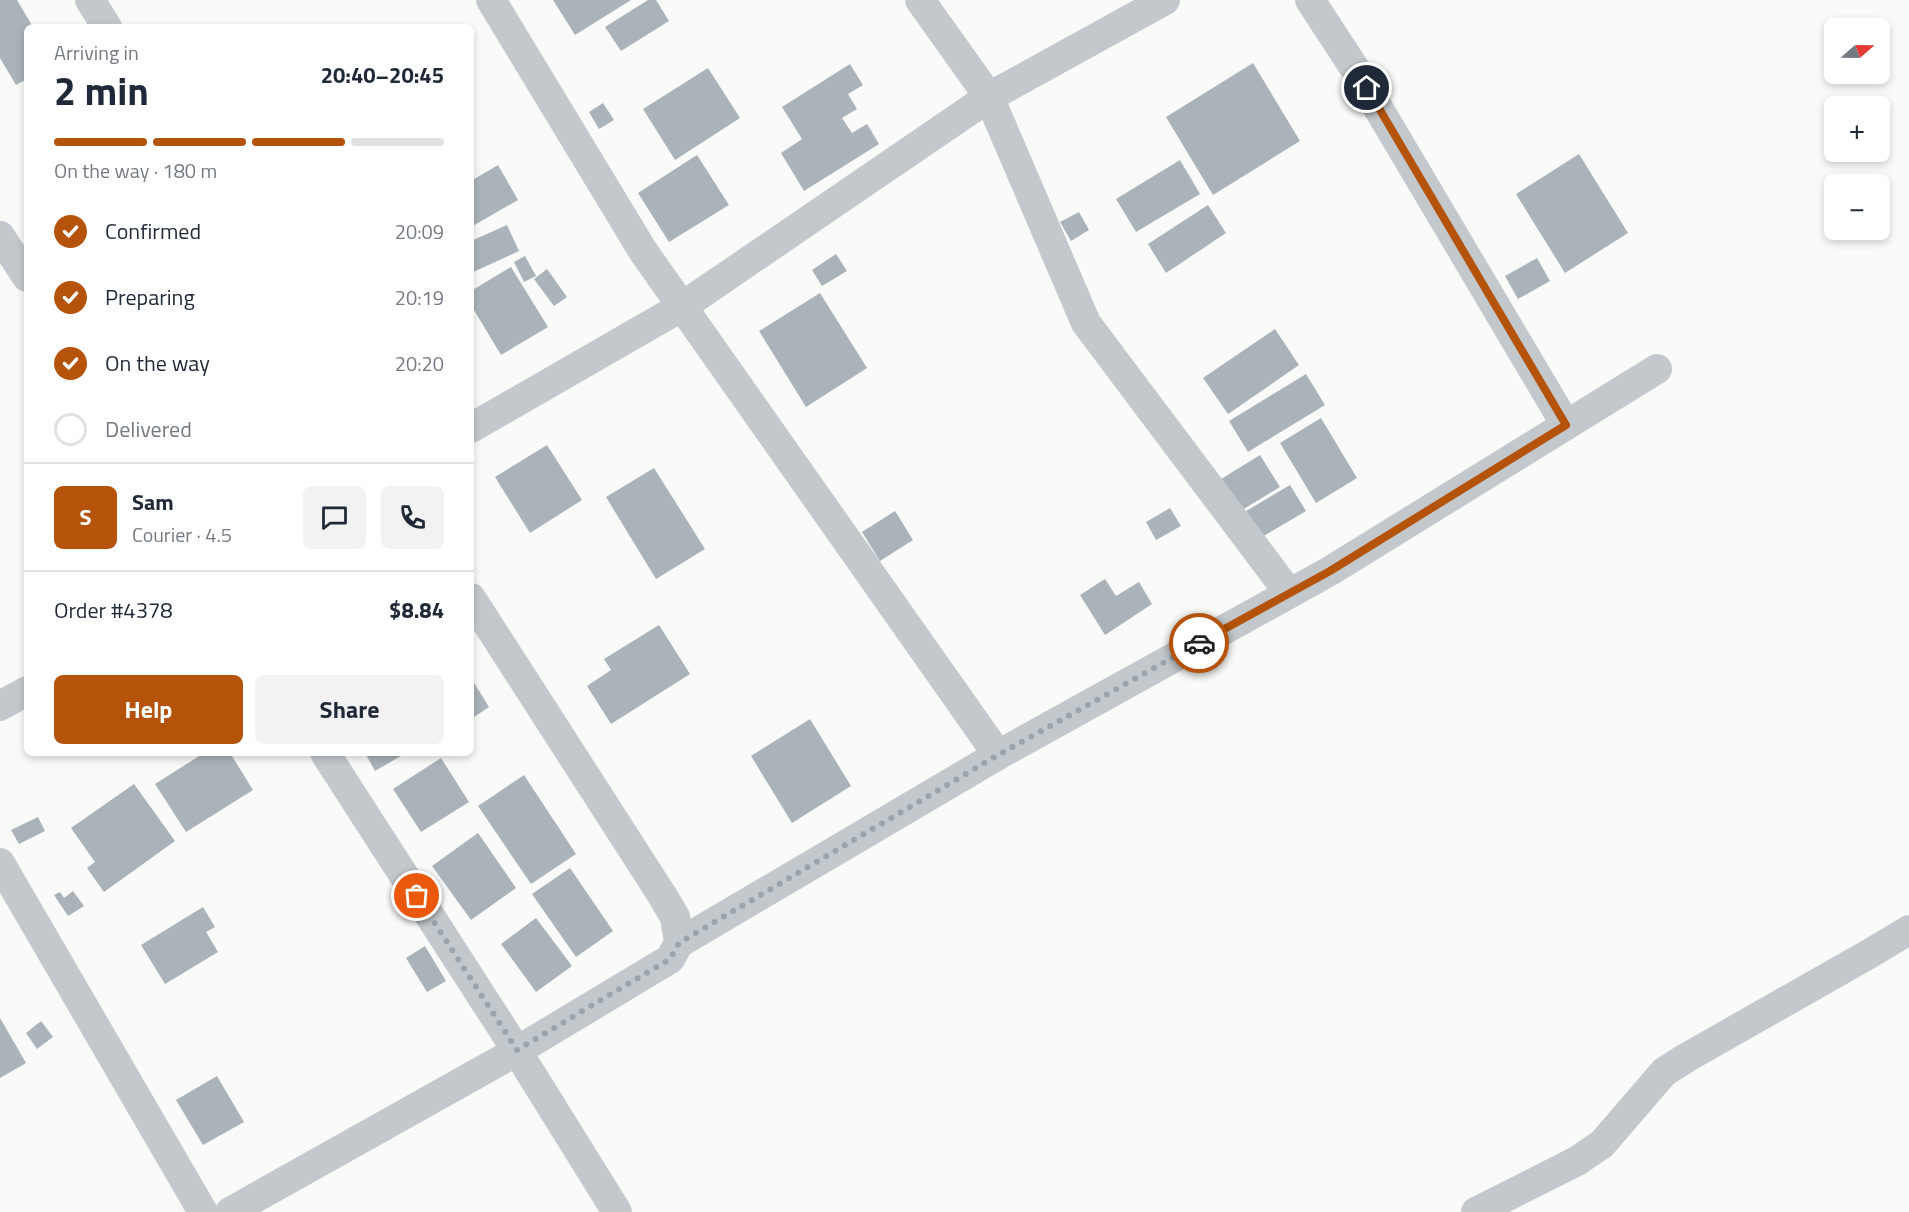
<!DOCTYPE html>
<meta charset="utf-8">
<style>
body{margin:0;font-family:"Titillium Web",sans-serif;background:#f2f2f3;color:#1f2937;height:100vh;display:flex;flex-direction:column;font-size:22px;white-space:nowrap}
*{box-sizing:border-box;margin:0}
p{font-size:20px;color:#747a83}
.icon{flex:none;width:33px;height:33px;fill:none;stroke:currentColor;stroke-width:2;stroke-linecap:round;stroke-linejoin:round}
.map{position:relative;flex:1;overflow:hidden}
.details{position:absolute;left:24px;top:24px;width:450px;height:732px;display:flex;flex-direction:column;background:#fff;border-radius:9px;box-shadow:0 3px 9px #0003}
.details>*{flex:none}
.needle{width:39px;rotate:70deg}
.fabs{position:absolute;left:1824px;top:18px;display:grid;gap:12px}
.fabs a{display:grid;place-items:center;width:66px;height:66px;border-radius:9px;background:#fff;box-shadow:0 3px 9px #0003;font-size:30px}
.pin{position:absolute;display:grid;place-items:center;width:51px;height:51px;color:#fff;margin:-26px;border:3px solid #fff;border-radius:50%;box-shadow:0 2px 6px #0007}
.courier{position:absolute;display:grid;place-items:center;width:60px;height:60px;margin:-30px;border:4px solid #b45309;border-radius:50%;background:#fff;color:#222;box-shadow:0 2px 8px #0007}
.headline em{font-style:normal;font-weight:700}
.headline div{display:flex;flex-direction:column-reverse}
.headline{display:flex;align-items:center;justify-content:space-between;height:102px;padding:0 30px}
h1{font-size:39px;font-weight:700;line-height:45px}
.bar{display:grid;grid-template-columns:repeat(4,1fr);gap:9px 6px;align-content:center;height:72px;padding:0 30px}
.bar i{height:8px;border-radius:4px;background:#e0e1e3}
.bar .on{background:#b45309}
.bar p{grid-column:span 4}
.line{display:flex;align-items:center;gap:15px;padding:0 30px;border-top:2px solid #e0e1e3}
.line div{flex:1}
.round{display:grid;place-items:center;flex:none;width:63px;height:63px;border-radius:9px;background:#f2f2f3}
ol{padding:0 30px;list-style:none}
li{display:flex;align-items:center;gap:18px;height:66px}
li p{margin-inline-start:auto}
li .icon{padding:6px;border-radius:50%;background:#b45309;color:#fff;stroke-width:4}
li:last-child{color:#747a83}
li i{width:33px;height:33px;border:3px solid #e0e1e3;border-radius:50%}
.action{display:flex;gap:12px;margin-top:auto;padding:12px 30px}
.action a{flex:1;height:69px;border-radius:9px;background:#b45309;color:#fff;font-size:24px;font-weight:700;line-height:69px;text-align:center}
.action a+a{background:#f2f2f3;color:#1f2937}
.map>svg:first-child{display:block}
.building{fill:#aab3b9}
.lines{fill:none;stroke-linecap:round;stroke-linejoin:round}
.minor{stroke:#c3c8cc;stroke-width:30}
.done{stroke:#99a4ac;stroke-width:6;stroke-dasharray:0 10.8}
.route{stroke:#b45309;stroke-width:8}
</style>
<div class="map">
<svg width="1909" height="1212" viewBox="0 0 1909 1212">
<rect width="100%" height="100%" fill="#fafaf8"/>
<g class="building">
<path d="M0 0H17L33 27H27V79L16 85 0 58Z"/>
<path d="M553 0H631L575 35Z"/>
<path d="M648 0H656L669 21 621 51 605 27Z"/>
<path d="M1253 63 1300 141 1213 195 1166 117Z"/>
<path d="M850 64 863 85 848 94 857 109 842 118 852 133 867 124 879 144 804 191 781 153 802 139 782 107Z"/>
<path d="M708 68 740 118 675 160 643 109Z"/>
<path d="M603 103 614 120 599 129 589 112Z"/>
<path d="M1579 154 1628 233 1565 273 1516 194Z"/>
<path d="M697 155 729 205 669 242 638 193Z"/>
<path d="M1180 160 1200 194 1136 232 1116 199Z"/>
<path d="M498 165 518 200 471 227V181Z"/>
<path d="M1208 205 1226 233 1166 273 1148 244Z"/>
<path d="M1079 212 1089 230 1071 241 1060 222Z"/>
<path d="M507 225 519 251 471 273V241Z"/>
<path d="M836 254 847 271 822 286 812 270Z"/>
<path d="M525 256 536 276 524 282 514 262Z"/>
<path d="M1537 258 1550 281 1518 299 1505 276Z"/>
<path d="M511 267 548 327 501 355 471 305V291Z"/>
<path d="M547 269 567 297 554 306 534 279Z"/>
<path d="M820 293 867 368 806 407 759 331Z"/>
<path d="M1275 329 1299 365 1228 414 1203 378Z"/>
<path d="M1306 374 1325 405 1248 452 1229 421Z"/>
<path d="M1321 418 1357 478 1316 503 1280 443Z"/>
<path d="M547 445 582 500 530 533 495 477Z"/>
<path d="M1260 455 1280 487 1237 513 1218 481Z"/>
<path d="M654 468 705 549 656 579 606 497Z"/>
<path d="M1290 485 1306 511 1262 537 1246 511Z"/>
<path d="M1170 508 1181 526 1156 540 1146 522Z"/>
<path d="M895 511 913 540 880 561 862 532Z"/>
<path d="M1105 579 1116 596 1139 582 1152 604 1105 635 1080 595Z"/>
<path d="M659 625 690 674 611 724 587 686 611 670 604 659Z"/>
<path d="M471 678 489 707 471 719Z"/>
<path d="M810 719 851 786 792 823 751 756Z"/>
<path d="M204 753H230L253 790 186 832 155 784Z"/>
<path d="M365 753H406L375 771Z"/>
<path d="M441 758 469 802 421 832 393 789Z"/>
<path d="M524 775 576 854 531 884 478 806Z"/>
<path d="M134 784 175 841 104 892 87 868 95 862 71 828Z"/>
<path d="M38 817 45 831 19 844 11 830Z"/>
<path d="M478 833 516 888 471 920 432 866Z"/>
<path d="M570 868 613 931 576 957 532 894Z"/>
<path d="M73 891 84 906 68 916 54 895 60 892 64 898Z"/>
<path d="M203 907 215 927 206 932 218 952 165 984 141 945Z"/>
<path d="M536 918 572 966 536 992 501 944Z"/>
<path d="M425 946 446 981 427 992 406 958Z"/>
<path d="M0 1018 26 1063 0 1078Z"/>
<path d="M41 1021 53 1037 37 1049 26 1033Z"/>
<path d="M217 1076 244 1122 203 1145 176 1100Z"/>
</g>
<g class="lines">
<g class="minor">
<path d="M90 0 107 27"/>
<path d="M491 0 643 251 998 755"/>
<path d="M920 0 989 97 1086 323 1289 593"/>
<path d="M1310 0 1355 69 1566 425"/>
<path d="M0 236 27 277"/>
<path d="M471 428 683 306 989 97 1165 0"/>
<path d="M0 706 27 691"/>
<path d="M325 753 517 1051 617 1212"/>
<path d="M0 863 203 1212"/>
<path d="M679 943 998 755 1330 571 1657 369"/>
<path d="M230 1212 517 1051 670 959 679 943 675 917 662 895 471 598"/>
<path d="M1476 1212 1577 1161 1602 1144 1664 1072 1686 1058 1869 954 1909 930"/>
</g>
</g>
<g class="lines">
<path class="done" d="M417 896 517 1050 670 959 679 943 998 755 1199 643"/>
<path class="route" d="M1199 643 1330 571 1566 425 1367 88"/>
</g>
</svg>
<div class="fabs">
<a><svg class="needle" viewBox="-14 -14 28 28"><path d="M0-13l5 13h-10z" fill="#e53935"/><path d="M0 13l5-13h-10z" fill="#747a83"/></svg></a>
<a>+</a>
<a>−</a>
</div>
<div class="pin" style="left:417px;top:896px;background:#ea580c"><svg class="icon" aria-label="bag" viewBox="0 0 24 24"><path d="M5 8h14l-1 12H6zM9 8a3 3 0 0 1 6 0"/></svg></div>
<div class="pin" style="left:1367px;top:88px;background:#1f2937"><svg class="icon" aria-label="home" viewBox="0 0 24 24"><path d="M3 11l9-7 9 7M6 9v11h12V9"/></svg></div>
<div class="courier" style="left:1199px;top:643px"><svg class="icon" aria-label="car" viewBox="0 0 24 24"><path d="M5 17H2v-5l4-1 3-4h7l3 4 3 1v5h-3M9 17h6M6 11h13"/><circle cx="7" cy="17" r="2"/><circle cx="17" cy="17" r="2"/></svg></div>
<section class="details">
<div class="headline"><div><h1>2 min</h1><p>Arriving in</p></div><em>20:40–20:45</em></div>
<div class="bar"><i class="on"></i><i class="on"></i><i class="on"></i><i></i><p>On the way · 180 m</p></div>
<ol>
<li><svg class="icon" aria-label="check" viewBox="0 0 24 24"><path d="M5 12l5 5 9-10"/></svg>Confirmed<p>20:09</p></li>
<li><svg class="icon" aria-label="check" viewBox="0 0 24 24"><path d="M5 12l5 5 9-10"/></svg>Preparing<p>20:19</p></li>
<li><svg class="icon" aria-label="check" viewBox="0 0 24 24"><path d="M5 12l5 5 9-10"/></svg>On the way<p>20:20</p></li>
<li><i></i>Delivered</li>
</ol>
<div class="line" style="height:108px"><b class="round" style="background:#b45309;color:#fff">S</b><div><b>Sam</b><p>Courier · 4.5</p></div><a class="round"><svg class="icon" aria-label="chat" viewBox="0 0 24 24"><path d="M4 5h16v11H9l-5 4z"/></svg></a><a class="round"><svg class="icon" aria-label="phone" viewBox="0 0 24 24"><path d="M5 4h4l2 5-3 2q2 4 5 5l2-3 5 2v4C11 20 4 13 5 4z"/></svg></a></div>
<div class="line" style="height:78px"><div>Order #4378</div><b>$8.84</b></div>
<div class="action"><a>Help</a><a>Share</a></div>
</section>
</div>
